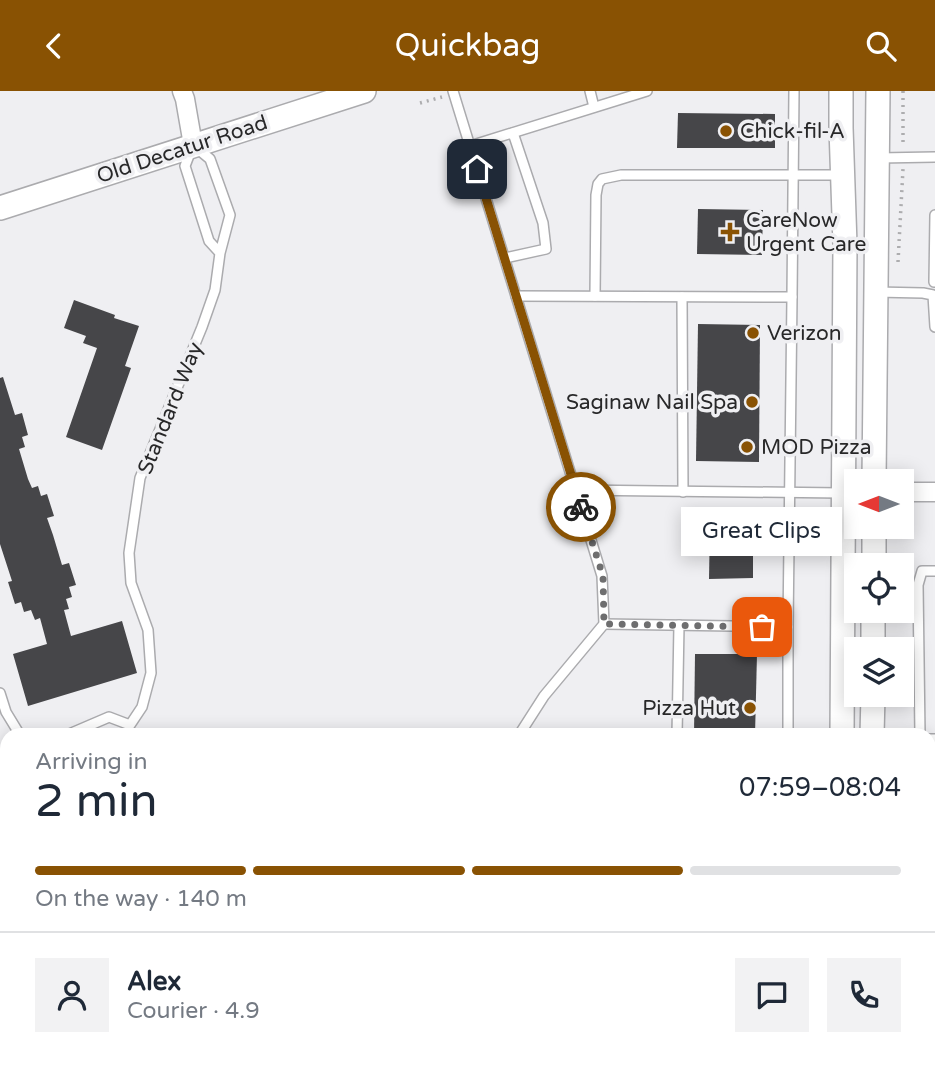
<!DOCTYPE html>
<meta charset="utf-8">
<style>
body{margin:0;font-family:"Varela Round",sans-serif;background:#f2f2f3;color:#1f2937;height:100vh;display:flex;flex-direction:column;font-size:26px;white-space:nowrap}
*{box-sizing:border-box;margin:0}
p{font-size:23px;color:#747a83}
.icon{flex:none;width:38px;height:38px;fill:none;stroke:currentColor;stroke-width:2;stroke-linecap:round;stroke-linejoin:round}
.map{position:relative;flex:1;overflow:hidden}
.panel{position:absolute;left:0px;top:637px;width:936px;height:345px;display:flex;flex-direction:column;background:#fff;border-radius:21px 21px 0 0;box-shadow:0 4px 18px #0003}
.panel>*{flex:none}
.needle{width:46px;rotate:270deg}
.fabs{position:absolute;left:844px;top:378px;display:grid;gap:14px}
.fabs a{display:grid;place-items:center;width:70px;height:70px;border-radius:0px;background:#fff;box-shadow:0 4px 18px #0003;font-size:35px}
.pin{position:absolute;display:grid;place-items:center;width:60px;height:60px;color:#fff;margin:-30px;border-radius:14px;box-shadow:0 4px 10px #0006}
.courier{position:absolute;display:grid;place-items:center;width:70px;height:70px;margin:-35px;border:5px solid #895203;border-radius:50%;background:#fff;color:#222;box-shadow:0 2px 9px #0007}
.bubble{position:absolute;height:49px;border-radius:0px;background:#fff;box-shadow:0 4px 18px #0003;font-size:23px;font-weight:600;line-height:49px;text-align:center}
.overview em{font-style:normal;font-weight:600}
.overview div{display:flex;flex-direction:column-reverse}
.overview{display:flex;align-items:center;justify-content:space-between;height:119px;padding:0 35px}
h1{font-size:46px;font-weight:600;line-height:52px}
.bar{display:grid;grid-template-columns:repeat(4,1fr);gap:10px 7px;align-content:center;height:84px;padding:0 35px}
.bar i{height:9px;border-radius:5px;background:#e0e1e3}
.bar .current{background:#895203}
.bar p{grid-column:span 4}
.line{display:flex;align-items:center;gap:18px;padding:0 35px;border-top:2px solid #e0e1e3}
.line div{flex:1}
.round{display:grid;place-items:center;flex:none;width:74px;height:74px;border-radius:0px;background:#f2f2f3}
header{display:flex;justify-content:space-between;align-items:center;height:91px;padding:0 35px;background:#895203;color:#fff;font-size:32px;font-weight:600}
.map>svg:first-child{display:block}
.building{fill:#464649}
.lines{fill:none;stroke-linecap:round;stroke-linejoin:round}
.lane-casing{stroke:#ababae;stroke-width:12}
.street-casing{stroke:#ababae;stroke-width:21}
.secondary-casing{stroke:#ababae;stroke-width:26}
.path{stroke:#adadaf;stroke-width:3.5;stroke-dasharray:2 5;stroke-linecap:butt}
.lane{stroke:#fff;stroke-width:9}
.street{stroke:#fff;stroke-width:18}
.secondary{stroke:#fff;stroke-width:23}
.done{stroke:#6e6e6f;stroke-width:7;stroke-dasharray:0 12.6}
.route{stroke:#895203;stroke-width:9}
.poi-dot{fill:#895203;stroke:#efeff2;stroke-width:2.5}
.labels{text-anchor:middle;stroke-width:7;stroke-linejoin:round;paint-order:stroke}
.poi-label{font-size:21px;fill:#282829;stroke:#efeff2;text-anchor:start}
.street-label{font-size:21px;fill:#282829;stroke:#efeff2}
</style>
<header><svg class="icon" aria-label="back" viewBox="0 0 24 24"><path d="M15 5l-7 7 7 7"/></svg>Quickbag<svg class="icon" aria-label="search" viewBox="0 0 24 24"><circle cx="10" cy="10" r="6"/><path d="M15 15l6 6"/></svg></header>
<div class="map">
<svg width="935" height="981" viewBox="0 0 935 981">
<rect width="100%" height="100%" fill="#efeff2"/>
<g class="building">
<path d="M678 22 775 23V57H677Z"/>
<path d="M698 118 763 119 762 164 697 163Z"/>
<path d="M74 209 115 224 114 227 139 235 125 275 131 277 102 359 66 346 97 257 83 252 86 245 64 237Z"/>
<path d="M698 233 760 234 759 371 696 370Z"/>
<path d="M3 286 15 324 22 322 28 344 22 346 25 356 19 358 28 388 32 397 38 395 41 405 47 403 54 425 47 427 53 444 62 474 69 472 76 494 69 496 72 506 66 508 69 518 64 519 71 545 122 530 137 582 28 615 13 563 47 553 40 527 35 529 31 519 24 521 21 511 15 513 8 491 12 490 0 453V287Z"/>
<path d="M710 431 753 432V487L709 488Z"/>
<path d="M695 563H757L755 644H694Z"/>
</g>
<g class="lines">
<defs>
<g id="lane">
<path d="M453 0 602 485 604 533 544 605 519 644"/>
<path d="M590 0 594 16"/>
<path d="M470 55 647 0"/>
<path d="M879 67 935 66"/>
<path d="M505 167 546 158 543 132 513 42"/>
<path d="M934 191 935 124"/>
<path d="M876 201 923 202 933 204 935 236"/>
<path d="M516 205 792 206 788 536"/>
<path d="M595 205 596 104 598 93 602 88 621 84H841"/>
<path d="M682 206 683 401"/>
<path d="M792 206 794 0"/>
<path d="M576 399 841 402"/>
<path d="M604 533 788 536V644"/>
<path d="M0 602 6 621 20 644"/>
<path d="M67 644 109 626 130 634 142 616 151 582 148 539 131 492 129 462 140 387 202 236 215 199 220 162 230 124 210 68 193 54 185 75 209 150 220 162"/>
<path d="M677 644 679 534"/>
<path d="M920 644 918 494 922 480H935"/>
<path d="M929 648H935"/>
<path d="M132 975V981"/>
<path d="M199 981V975"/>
<path d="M480 981V975"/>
<path d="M787 981 789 975"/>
</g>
<g id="street">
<path d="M182 0 185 8 193 54"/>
<path d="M901 401H935"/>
<path d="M929 779H935"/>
</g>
<g id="secondary">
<path d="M841 0V37L845 154 842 644"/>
<path d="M0 117 364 0"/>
<path d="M874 390 878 0"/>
<path d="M874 474V436"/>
<path d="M873 558V520"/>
<path d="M872 644 873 604"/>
<path d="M839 981V975"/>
<path d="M869 981V975"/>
</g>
</defs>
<use href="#lane" class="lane-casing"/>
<use href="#street" class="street-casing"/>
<use href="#secondary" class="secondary-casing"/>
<g class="path">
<path d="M903 0V56"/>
<path d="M420 12 442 6"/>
<path d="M898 171 903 78"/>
</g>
<use href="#lane" class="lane"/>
<use href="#street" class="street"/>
<use href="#secondary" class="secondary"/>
</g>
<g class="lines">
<path class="done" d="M581 416 603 485 604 533 762 536"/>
<path class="route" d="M477 78 581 416"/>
</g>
<g class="poi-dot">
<circle cx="726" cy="40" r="7"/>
<path d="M726.5 130.5h7v7h7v7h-7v7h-7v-7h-7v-7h7z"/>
<circle cx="753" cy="242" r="7"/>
<circle cx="752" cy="311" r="7"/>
<circle cx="747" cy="356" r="7"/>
<circle cx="750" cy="617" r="7"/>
</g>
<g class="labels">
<g class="poi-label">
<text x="740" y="47">Chick-fil-A</text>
<text x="746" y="136">CareNow<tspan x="746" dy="24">Urgent Care</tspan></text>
<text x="767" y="249">Verizon</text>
<text x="738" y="318" text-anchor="end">Saginaw Nail Spa</text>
<text x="761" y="363">MOD Pizza</text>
<text x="736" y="624" text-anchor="end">Pizza Hut</text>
</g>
<g class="street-label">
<text transform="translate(182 58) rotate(-18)" y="7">Old Decatur Road</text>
<text transform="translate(170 317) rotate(-68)" y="7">Standard Way</text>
</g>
</g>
</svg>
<div class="fabs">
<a><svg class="needle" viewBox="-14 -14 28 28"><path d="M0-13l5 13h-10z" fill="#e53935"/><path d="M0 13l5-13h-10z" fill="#747a83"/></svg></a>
<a><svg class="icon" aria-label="locate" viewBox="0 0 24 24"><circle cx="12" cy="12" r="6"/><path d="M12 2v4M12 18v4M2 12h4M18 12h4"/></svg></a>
<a><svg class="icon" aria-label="layers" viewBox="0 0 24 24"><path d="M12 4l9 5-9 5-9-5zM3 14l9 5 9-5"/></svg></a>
</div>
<div class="pin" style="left:762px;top:536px;background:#ea580c"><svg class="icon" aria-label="bag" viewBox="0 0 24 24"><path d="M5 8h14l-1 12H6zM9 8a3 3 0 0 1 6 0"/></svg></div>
<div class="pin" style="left:477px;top:78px;background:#1f2937"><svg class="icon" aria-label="home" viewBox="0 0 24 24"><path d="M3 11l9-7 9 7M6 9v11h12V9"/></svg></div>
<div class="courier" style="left:581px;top:416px"><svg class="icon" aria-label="bike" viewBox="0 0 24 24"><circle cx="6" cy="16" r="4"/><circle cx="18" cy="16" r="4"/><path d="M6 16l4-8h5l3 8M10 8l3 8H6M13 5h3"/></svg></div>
<div class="bubble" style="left:681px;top:416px;width:161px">Great Clips</div>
<section class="panel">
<div class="overview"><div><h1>2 min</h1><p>Arriving in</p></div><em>07:59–08:04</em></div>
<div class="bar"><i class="current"></i><i class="current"></i><i class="current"></i><i></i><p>On the way · 140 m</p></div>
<div class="line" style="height:126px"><a class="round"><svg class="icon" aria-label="person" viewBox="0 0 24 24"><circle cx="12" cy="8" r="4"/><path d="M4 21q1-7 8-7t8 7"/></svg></a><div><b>Alex</b><p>Courier · 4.9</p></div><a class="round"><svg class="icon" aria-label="chat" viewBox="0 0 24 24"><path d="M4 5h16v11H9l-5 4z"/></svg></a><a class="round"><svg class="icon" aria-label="phone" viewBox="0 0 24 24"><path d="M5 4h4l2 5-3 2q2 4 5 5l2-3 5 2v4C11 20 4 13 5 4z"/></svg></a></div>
</section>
</div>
